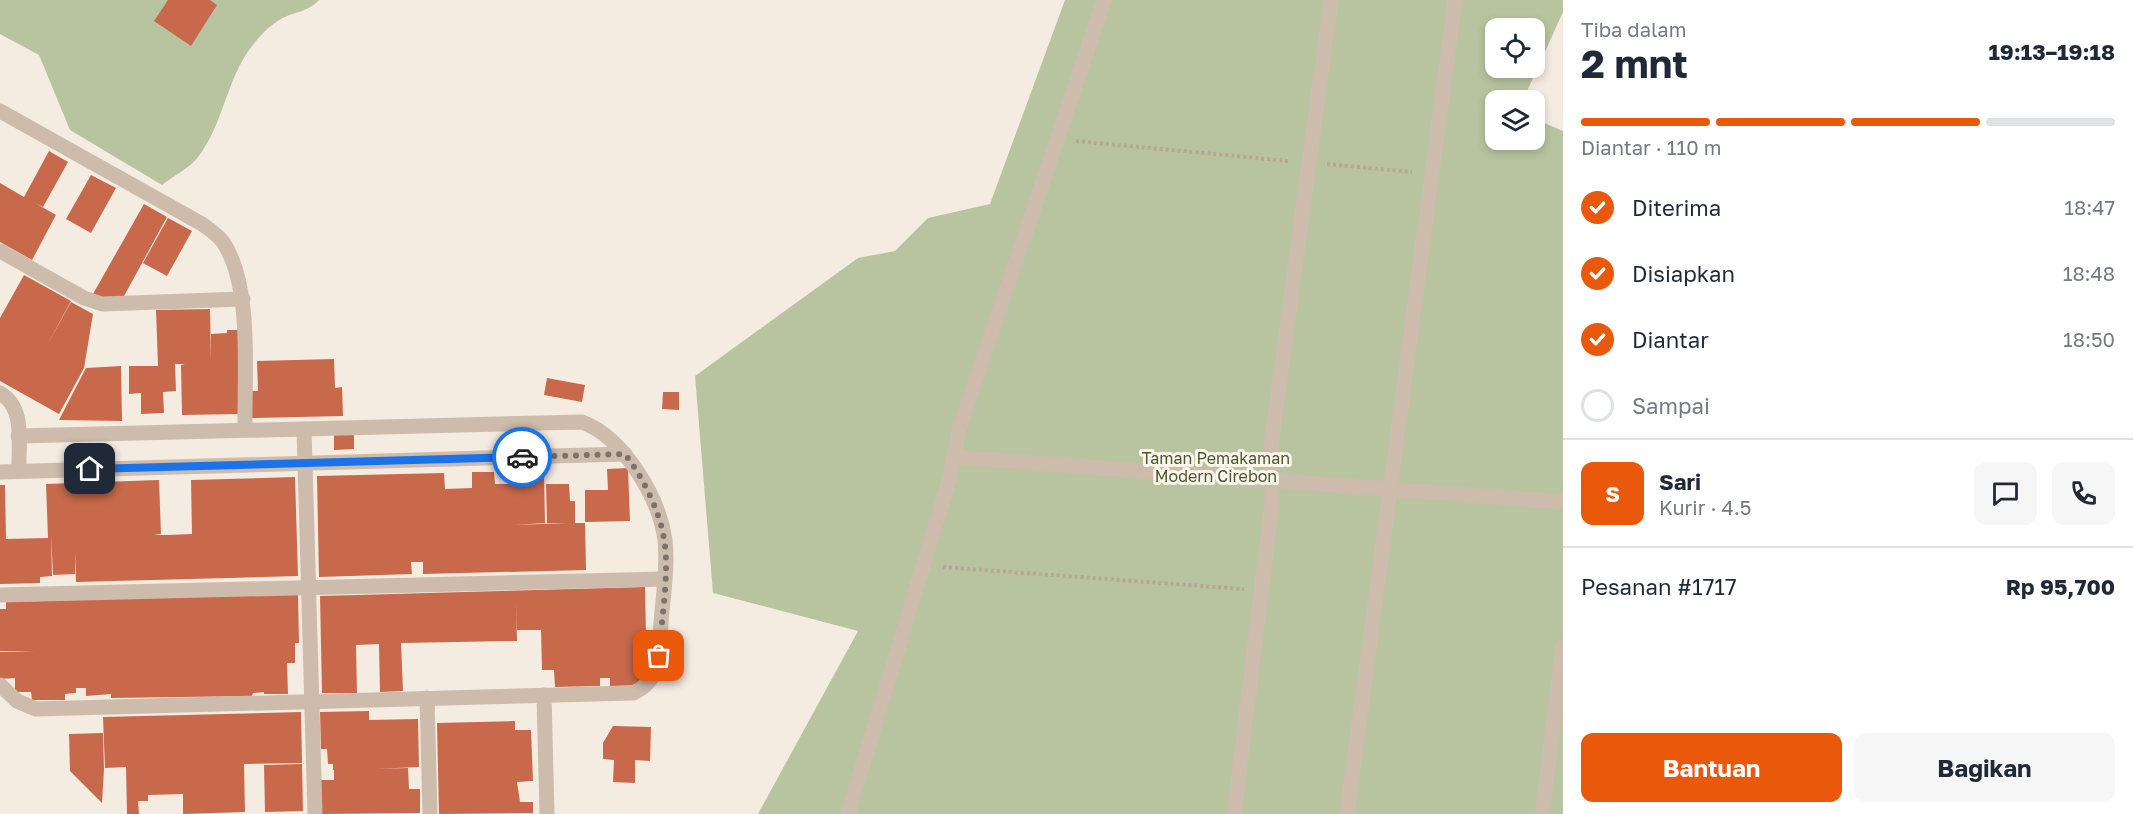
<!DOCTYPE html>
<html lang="id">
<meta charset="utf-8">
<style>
body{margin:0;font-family:"Golos Text",sans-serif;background:#f6f6f7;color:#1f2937;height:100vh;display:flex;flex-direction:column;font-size:22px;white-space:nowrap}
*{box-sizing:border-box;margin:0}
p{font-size:20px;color:#747a83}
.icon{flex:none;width:33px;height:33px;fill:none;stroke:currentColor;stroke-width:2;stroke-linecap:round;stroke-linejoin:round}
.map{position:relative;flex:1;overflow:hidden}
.details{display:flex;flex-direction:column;background:#fff;width:570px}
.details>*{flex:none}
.buttons{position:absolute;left:1485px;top:18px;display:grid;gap:12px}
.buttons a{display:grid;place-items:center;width:60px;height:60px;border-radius:12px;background:#fff;box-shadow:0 3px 9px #0003;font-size:30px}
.pin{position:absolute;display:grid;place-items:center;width:51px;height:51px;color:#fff;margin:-26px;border-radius:12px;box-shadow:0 3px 9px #0006}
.courier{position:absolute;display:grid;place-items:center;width:60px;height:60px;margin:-30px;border:4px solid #1a73e8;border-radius:50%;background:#fff;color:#222;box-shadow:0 2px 8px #0007}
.summary em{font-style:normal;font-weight:700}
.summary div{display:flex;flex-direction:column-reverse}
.summary{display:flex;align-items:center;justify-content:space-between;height:102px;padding:0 18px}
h1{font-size:39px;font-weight:700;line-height:45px}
.bar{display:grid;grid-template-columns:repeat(4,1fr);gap:9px 6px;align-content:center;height:72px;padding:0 18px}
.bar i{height:8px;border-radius:4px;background:#e0e1e3}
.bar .on{background:#ea580c}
.bar p{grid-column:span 4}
.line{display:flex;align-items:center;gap:15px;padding:0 18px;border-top:2px solid #e0e1e3}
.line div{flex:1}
.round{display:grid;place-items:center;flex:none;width:63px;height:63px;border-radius:12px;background:#f6f6f7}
ol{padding:0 18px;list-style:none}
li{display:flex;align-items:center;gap:18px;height:66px}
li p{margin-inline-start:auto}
li .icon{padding:6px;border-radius:50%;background:#ea580c;color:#fff;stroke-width:4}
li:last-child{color:#747a83}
li i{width:33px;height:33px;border:3px solid #e0e1e3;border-radius:50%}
.primary-button{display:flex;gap:12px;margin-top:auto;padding:12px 18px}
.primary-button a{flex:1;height:69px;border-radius:12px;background:#ea580c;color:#fff;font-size:24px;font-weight:700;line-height:69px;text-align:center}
.primary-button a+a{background:#f6f6f7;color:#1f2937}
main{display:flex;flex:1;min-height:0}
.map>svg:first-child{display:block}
.green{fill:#b8c4a0;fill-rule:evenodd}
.building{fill:#c8694b}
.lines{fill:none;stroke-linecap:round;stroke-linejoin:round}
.path{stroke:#b9a596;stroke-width:4;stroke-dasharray:3 3;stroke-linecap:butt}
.minor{stroke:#cdbbac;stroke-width:15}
.done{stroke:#7c716b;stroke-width:6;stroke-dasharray:0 10.8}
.route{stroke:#1a73e8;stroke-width:8}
.labels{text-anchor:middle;stroke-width:6;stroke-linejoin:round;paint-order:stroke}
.park-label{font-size:16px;fill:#4a5a2e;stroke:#fbf5ee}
</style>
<main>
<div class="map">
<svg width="1563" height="814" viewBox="0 0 1563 814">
<rect width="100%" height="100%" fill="#f4ebe1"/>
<g class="green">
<path d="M0 0H319C308 11 300 11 287 16 273 22 261 34 252 46 226 79 224 124 198 157 190 168 173 176 162 185L70 130 39 55 0 34Z"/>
<path d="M1065 0H1563V12L1523 100H1496V140H1534L1535 119 1563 131V814H758L858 631 713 593 695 376 858 258 895 251 928 218 990 204ZM1496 28H1534V68H1496Z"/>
</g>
<g class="building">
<path d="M168 0H210L217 5 191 46 154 21Z"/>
<path d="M49 151 68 162 43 207 35 203 56 215 32 260 0 242V183L24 197Z"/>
<path d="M91 175 116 188 91 233 66 219Z"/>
<path d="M144 204 167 217 123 298H100L93 294Z"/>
<path d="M168 218 192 231 167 276 143 263Z"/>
<path d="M24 275 71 301 46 347 71 302 93 314 84 368 59 414 0 381V318Z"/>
<path d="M210 309 211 363V334L227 333V330H238L240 414 182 415 181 365 185 364H175L176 391 163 392 164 413 141 414V393L129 394V366H158L156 310Z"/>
<path d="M334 359 335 388 342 387 343 416 251 418V391H258L257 361Z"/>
<path d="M121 366 122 421 59 420 86 368Z"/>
<path d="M547 378 585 385 582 402 544 395Z"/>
<path d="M663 392H679V410L662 409Z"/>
<path d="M334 435H354V449L334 450Z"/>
<path d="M628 468 630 521 585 522V490H608L607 469Z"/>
<path d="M544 470 545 523 515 525 567 523H547L546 484H569L570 501H575V523H585L586 570 423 574V562H411L412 574 319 577 317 476 444 473 445 489 472 488V472H494L495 484H515L532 482 531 471Z"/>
<path d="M295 477 298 576 76 582 75 552V574L53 575 51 535 52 576 40 577V583L0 584V485H5L6 539 48 538 46 484 159 480 161 534 154 535H168L192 534 191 480Z"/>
<path d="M645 587 647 685 610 686V678H600V686L555 687 554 670H542L541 630H517L516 603 517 641 401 643 403 691 380 692 379 644 356 645 357 693H322L320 596Z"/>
<path d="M298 594 299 643H295V663H287L288 694H264V692L253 693 252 696 111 698V694L86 696V688H76V693L65 694V700H32L31 692H15V678L0 679V652L35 651H0V609H6V602Z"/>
<path d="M369 711V720L418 719 419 767 374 769 408 768 409 789H420V813L322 814 321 780H334V770H345H333V764H328L327 749H321L320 712Z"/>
<path d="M301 712 302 763 244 764 245 812 183 814V794L148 795V773V801H138L139 814H127L126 767 105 768 103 717Z"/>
<path d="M515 721V730H531L533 781 517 782 520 802H533V813L439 814 437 723Z"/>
<path d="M613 726 651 727 650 761 635 760V783L613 782 614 760 603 759V743Z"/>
<path d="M103 733 104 769 102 803 70 771 69 734Z"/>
<path d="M302 764 303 811 265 812 264 765Z"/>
</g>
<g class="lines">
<g class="path">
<path d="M1076 141 1289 161"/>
<path d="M1327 164 1412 172"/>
<path d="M943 567 1244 589"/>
</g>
<g class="minor">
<path d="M0 111 202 224C209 229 218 235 223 242 253 286 244 377 245 430"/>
<path d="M0 251 84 298 102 304 243 299"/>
<path d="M0 393C26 408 18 444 19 471"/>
<path d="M304 429 315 814"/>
<path d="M954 457 1563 502"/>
<path d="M0 472 625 454"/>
<path d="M0 595 664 579"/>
<path d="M0 685 17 701 36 709 633 693C663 680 659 651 661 623 663 596 668 567 665 540 659 497 623 437 582 422L18 436"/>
<path d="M544 695 547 814"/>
<path d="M427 698 430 814"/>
<path d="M848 814 950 477 959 430 1104 0"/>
<path d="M1234 814 1272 504 1271 445 1331 0"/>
<path d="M1347 814 1455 0"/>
<path d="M1542 814 1563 646"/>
</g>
</g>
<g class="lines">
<path class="done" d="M522 457 625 454C643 478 659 509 664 539 670 571 661 622 659 656"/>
<path class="route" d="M90 469 522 457"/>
</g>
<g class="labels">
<g class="park-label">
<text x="1216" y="464">Taman Pemakaman<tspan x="1216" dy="18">Modern Cirebon</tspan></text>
</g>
</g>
</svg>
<div class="buttons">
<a><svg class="icon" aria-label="locate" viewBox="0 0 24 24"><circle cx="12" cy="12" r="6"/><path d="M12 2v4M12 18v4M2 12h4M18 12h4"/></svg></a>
<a><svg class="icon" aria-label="layers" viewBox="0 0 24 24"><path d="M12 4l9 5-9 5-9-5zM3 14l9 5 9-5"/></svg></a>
</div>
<div class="pin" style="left:659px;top:656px;background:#ea580c"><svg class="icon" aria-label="bag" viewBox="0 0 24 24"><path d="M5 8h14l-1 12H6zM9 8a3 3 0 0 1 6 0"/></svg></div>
<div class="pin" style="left:90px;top:469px;background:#1f2937"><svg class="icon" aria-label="home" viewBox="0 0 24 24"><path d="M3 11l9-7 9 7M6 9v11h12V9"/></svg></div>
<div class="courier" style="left:522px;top:457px"><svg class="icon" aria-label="car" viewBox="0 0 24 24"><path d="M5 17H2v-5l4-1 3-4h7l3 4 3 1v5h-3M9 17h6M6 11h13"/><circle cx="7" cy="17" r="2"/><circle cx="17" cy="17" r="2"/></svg></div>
</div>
<section class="details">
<div class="summary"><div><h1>2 mnt</h1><p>Tiba dalam</p></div><em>19:13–19:18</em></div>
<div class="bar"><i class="on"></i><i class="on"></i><i class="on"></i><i></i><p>Diantar · 110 m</p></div>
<ol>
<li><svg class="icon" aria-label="check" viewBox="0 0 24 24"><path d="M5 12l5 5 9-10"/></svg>Diterima<p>18:47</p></li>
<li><svg class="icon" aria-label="check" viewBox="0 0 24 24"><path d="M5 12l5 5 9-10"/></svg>Disiapkan<p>18:48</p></li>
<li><svg class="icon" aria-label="check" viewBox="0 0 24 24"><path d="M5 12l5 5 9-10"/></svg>Diantar<p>18:50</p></li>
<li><i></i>Sampai</li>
</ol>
<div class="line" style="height:108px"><b class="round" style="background:#ea580c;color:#fff">S</b><div><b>Sari</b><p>Kurir · 4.5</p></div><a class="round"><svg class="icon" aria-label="chat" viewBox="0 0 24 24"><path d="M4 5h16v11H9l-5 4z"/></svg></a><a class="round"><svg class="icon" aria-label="phone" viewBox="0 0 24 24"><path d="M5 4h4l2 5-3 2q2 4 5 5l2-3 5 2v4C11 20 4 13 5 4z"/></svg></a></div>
<div class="line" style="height:78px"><div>Pesanan #1717</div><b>Rp 95,700</b></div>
<div class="primary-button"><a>Bantuan</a><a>Bagikan</a></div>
</section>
</main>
